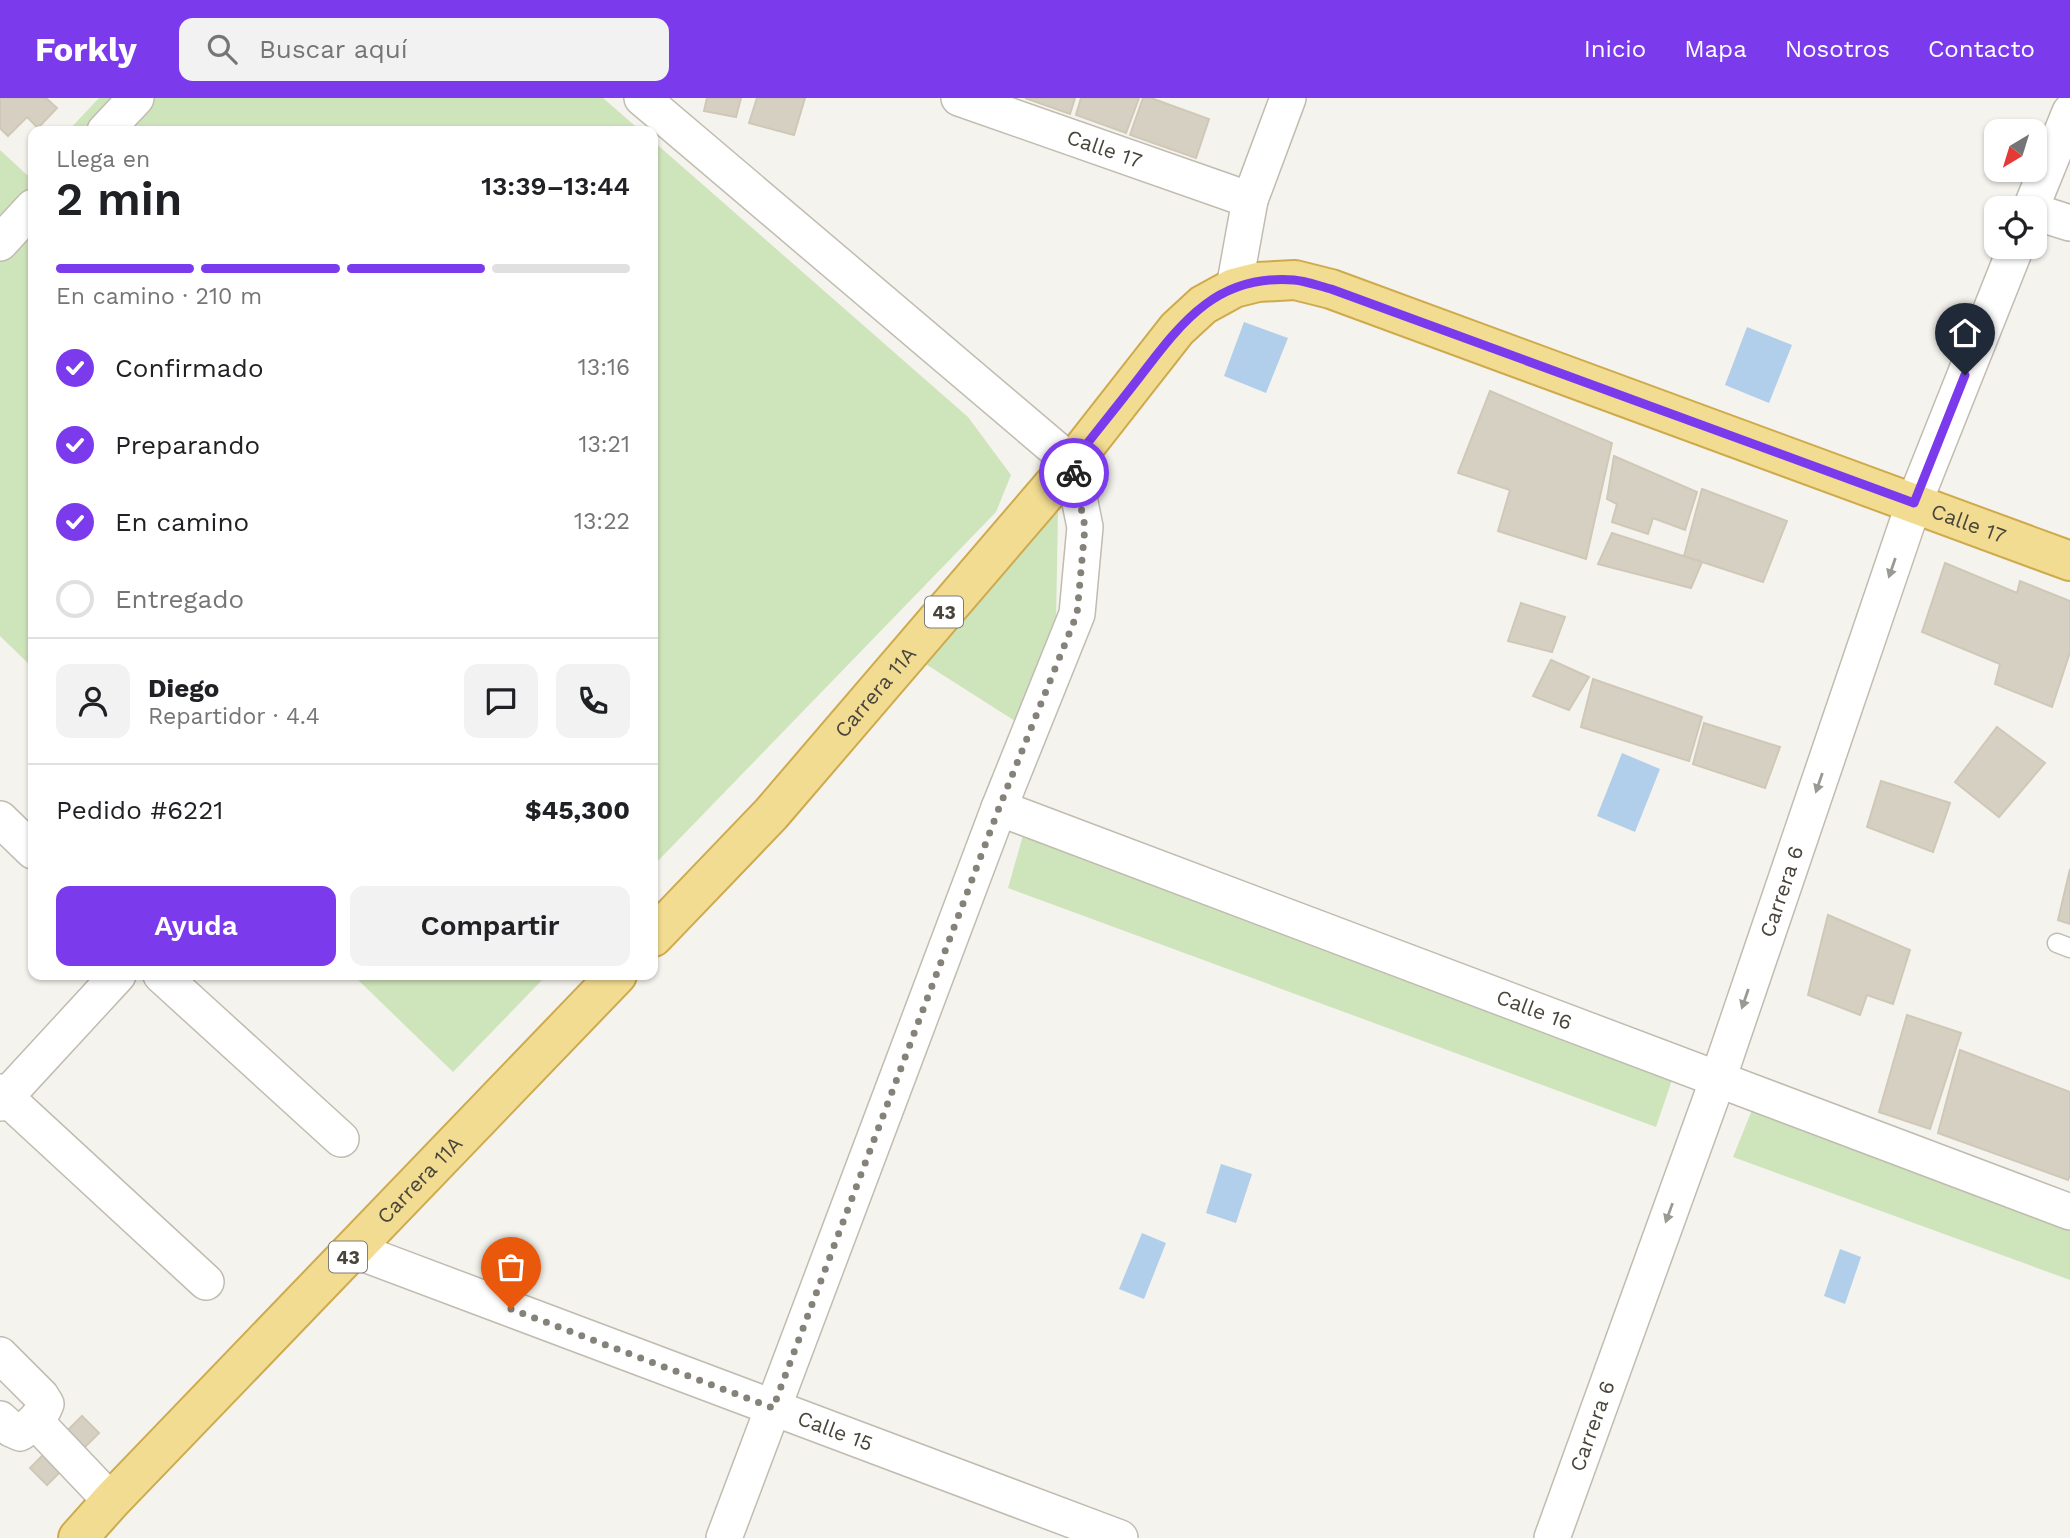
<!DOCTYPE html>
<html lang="es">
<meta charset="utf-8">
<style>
body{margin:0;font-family:"Work Sans",sans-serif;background:#f2f2f2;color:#202124;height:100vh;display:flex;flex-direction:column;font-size:26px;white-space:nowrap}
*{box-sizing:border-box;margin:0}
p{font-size:23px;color:#757577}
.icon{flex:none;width:38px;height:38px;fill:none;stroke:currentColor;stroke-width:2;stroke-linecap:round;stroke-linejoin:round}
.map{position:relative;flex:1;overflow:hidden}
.side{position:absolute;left:28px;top:28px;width:630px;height:854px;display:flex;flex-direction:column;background:#fff;border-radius:14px;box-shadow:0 2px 5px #0004}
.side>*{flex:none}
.needle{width:46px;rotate:218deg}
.fabs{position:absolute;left:1984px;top:21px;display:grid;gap:14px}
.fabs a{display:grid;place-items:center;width:63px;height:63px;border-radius:14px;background:#fff;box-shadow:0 2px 5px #0004;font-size:35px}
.pin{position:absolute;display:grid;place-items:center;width:60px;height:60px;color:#fff;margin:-72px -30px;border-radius:50% 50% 50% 0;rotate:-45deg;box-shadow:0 0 7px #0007}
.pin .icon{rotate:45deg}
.courier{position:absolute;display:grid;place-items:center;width:70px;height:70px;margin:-35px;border:5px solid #7c3aed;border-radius:50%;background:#fff;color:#222;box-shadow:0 2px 9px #0007}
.overview em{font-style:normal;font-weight:600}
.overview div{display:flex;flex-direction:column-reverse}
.overview{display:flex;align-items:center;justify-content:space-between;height:119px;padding:0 28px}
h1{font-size:46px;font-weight:600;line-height:52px}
.bar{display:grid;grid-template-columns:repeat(4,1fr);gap:10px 7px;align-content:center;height:84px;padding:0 28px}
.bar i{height:9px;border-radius:5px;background:#e0e0e0}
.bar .current{background:#7c3aed}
.bar p{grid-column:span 4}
.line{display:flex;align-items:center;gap:18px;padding:0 28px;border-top:2px solid #e0e0e0}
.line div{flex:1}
.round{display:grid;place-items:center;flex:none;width:74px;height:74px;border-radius:14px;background:#f2f2f2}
ol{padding:0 28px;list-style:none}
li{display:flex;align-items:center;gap:21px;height:77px}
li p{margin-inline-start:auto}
li .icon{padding:7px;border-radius:50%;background:#7c3aed;color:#fff;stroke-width:4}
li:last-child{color:#757577}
li i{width:38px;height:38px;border:4px solid #e0e0e0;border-radius:50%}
.primary-button{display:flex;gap:14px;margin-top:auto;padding:14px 28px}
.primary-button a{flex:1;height:80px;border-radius:14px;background:#7c3aed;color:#fff;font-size:28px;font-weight:600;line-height:80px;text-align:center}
.primary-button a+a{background:#f2f2f2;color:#202124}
header{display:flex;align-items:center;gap:42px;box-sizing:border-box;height:98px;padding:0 35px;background:#7c3aed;color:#fff}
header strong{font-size:33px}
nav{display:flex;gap:38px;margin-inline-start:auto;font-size:24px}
.search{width:490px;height:63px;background:#f2f2f2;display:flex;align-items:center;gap:18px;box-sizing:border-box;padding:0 24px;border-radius:14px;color:#757577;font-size:26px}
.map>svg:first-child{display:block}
.green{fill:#cee4bb}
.water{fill:#b1ceea}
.building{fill:#d6d0c3;stroke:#d0c8b7;stroke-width:2}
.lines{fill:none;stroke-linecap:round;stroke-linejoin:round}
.service-casing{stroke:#c0bcb0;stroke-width:21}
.minor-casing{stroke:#c0bcb0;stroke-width:38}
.trunk-casing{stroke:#ceaa4d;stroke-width:42}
.service{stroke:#fff;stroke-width:18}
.minor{stroke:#fff;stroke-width:35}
.trunk{stroke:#f2dc92;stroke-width:38}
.oneway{fill:#9b9993}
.done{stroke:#858279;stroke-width:7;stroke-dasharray:0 12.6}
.route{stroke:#7c3aed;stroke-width:9}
.labels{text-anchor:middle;stroke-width:6;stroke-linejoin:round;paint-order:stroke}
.shield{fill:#fff;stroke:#807d76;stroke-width:2}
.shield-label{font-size:19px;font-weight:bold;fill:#49453b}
.street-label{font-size:21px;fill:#49453b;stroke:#fff}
</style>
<header>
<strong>Forkly</strong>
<div class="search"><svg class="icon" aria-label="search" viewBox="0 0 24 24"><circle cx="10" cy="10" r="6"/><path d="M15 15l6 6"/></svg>Buscar aquí</div>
<nav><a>Inicio</a><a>Mapa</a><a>Nosotros</a><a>Contacto</a></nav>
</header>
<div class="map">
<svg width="2070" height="1440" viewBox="0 0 2070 1440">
<rect width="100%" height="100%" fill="#f5f3ed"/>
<g class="green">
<path d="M99 0H603L641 33H68Z"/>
<path d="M653 43 968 319 1011 377 996 414 653 768Z"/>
<path d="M0 52 27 77 33 71V570L0 538Z"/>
<path d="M1058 412 1056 524 1015 623 924 565Z"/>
<path d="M1024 734 1673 979 1656 1029 1008 790Z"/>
<path d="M353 877H547L453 974Z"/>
<path d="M1752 1012 2070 1131V1182L1733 1059Z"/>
</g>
<g class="water">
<path d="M1244 224 1288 240 1266 295 1224 278Z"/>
<path d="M1747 229 1792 247 1769 305 1725 287Z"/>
<path d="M1622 655 1660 671 1635 734 1597 718Z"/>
<path d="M1221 1066 1252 1076 1236 1125 1206 1115Z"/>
<path d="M1142 1135 1166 1145 1144 1201 1119 1191Z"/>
<path d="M1840 1151 1861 1159 1845 1206 1824 1198Z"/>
</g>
<g class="building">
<path d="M0 0H46L57 10 38 30 27 19 8 38 0 30Z"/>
<path d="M707 0H741L736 19 704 13Z"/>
<path d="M757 0H805L794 37 749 25Z"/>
<path d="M1025 0H1075L1070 16Z"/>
<path d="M1081 0H1139L1126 35 1076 17Z"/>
<path d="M1143 0H1151L1209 21 1196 60 1130 37Z"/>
<path d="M1490 293 1612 345 1586 461 1498 433 1510 392 1458 375Z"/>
<path d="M1614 358 1697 394 1685 432 1653 420 1648 436 1612 424 1617 406 1607 401Z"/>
<path d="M1702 391 1787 423 1763 484 1684 458Z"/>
<path d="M1612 435 1702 464 1691 490 1598 466Z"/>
<path d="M1945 465 2017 495 2020 483 2070 503V554L2052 609 1995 586 2000 566 1922 534Z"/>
<path d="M1521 505 1565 519 1552 554 1508 543Z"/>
<path d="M1551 562 1589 579 1569 612 1533 598Z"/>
<path d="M1593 581 1702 619 1689 663 1581 629Z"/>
<path d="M1704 625 1780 649 1765 690 1693 666Z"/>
<path d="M1997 629 2045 665 1999 719 1955 684Z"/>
<path d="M1881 683 1950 705 1933 754 1867 729Z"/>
<path d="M2070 771V826L2058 822Z"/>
<path d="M1828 817 1910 852 1893 906 1867 897 1860 917 1808 897Z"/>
<path d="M1907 917 1961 935 1930 1031 1879 1014Z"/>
<path d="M1960 952 2070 994V1077L2068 1082 1938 1035Z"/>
<path d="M82 1318 99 1335 47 1387 30 1370Z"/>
</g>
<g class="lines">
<defs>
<path id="service" d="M2057 845 2070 850"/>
<g id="minor">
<path d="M642 0 1072 365 1085 429 1077 516 999 710 724 1440"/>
<path id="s1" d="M959 0 1250 102"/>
<path d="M105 33 136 0"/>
<path d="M2031 110 2070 14"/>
<path d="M2035 114 2070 125"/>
<path d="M0 145 33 109"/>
<path d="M1234 190 1250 102 1288 0"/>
<path id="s2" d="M999 710 2070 1114"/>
<path d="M0 721 33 753"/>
<path d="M161 877 341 1041"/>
<path d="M0 994 206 1184"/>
<path d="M0 1005 118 877"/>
<path id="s3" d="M354 1152 1120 1440"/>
<path d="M0 1257 41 1298 46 1306C41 1319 32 1327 20 1335L11 1331 0 1321"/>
<path d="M35 1323 111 1403"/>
<path id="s4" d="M1552 1440 1718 981 1914 405 2016 149"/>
</g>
<g id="trunk">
<path id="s5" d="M653 839 771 716 1072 365 1177 231 1203 207 1234 190 1258 184 1295 182 1331 191 2070 463"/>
<path id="s6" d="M78 1440 111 1403 617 877"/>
</g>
</defs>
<use href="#service" class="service-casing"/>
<use href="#minor" class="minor-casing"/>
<use href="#trunk" class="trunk-casing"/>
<use href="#service" class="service"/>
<use href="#minor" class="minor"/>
<use href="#trunk" class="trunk"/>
</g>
<defs><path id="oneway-solid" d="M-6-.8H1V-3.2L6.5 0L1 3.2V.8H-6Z" transform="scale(1.75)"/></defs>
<g class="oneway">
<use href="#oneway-solid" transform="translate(1892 470) rotate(109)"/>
<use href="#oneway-solid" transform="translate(1819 685) rotate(109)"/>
<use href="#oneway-solid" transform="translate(1745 901) rotate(109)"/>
<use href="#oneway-solid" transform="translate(1669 1115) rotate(110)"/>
</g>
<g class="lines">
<path class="done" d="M511 1211 773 1310 999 710 1077 516 1085 429 1074 375"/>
<path class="route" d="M1074 375 1072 365C1095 335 1119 306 1142 276 1183 222 1219 176 1294 182 1306 183 1319 188 1331 191L1914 405 1965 277"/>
</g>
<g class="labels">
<g class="shield">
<rect x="925" y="498.5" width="38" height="31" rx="5"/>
<rect x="329" y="1143.5" width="38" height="31" rx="5"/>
</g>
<g class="shield-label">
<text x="944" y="521">43</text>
<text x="348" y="1166">43</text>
</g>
<g class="street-label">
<text dy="7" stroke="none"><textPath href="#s1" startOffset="154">Calle 17</textPath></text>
<text dy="7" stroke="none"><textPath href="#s5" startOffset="1652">Calle 17</textPath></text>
<text dy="7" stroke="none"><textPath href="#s5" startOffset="331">Carrera 11A</textPath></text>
<text dy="7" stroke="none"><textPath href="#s4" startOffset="686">Carrera 6</textPath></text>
<text dy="7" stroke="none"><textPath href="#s2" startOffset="572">Calle 16</textPath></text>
<text dy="7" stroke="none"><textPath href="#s6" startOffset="495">Carrera 11A</textPath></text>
<text dy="7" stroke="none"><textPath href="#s4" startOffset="119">Carrera 6</textPath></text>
<text dy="7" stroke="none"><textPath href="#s3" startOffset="514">Calle 15</textPath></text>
</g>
</g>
</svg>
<div class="fabs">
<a><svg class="needle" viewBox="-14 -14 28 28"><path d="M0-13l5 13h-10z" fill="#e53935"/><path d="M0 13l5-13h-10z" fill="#757577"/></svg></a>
<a><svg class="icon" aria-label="locate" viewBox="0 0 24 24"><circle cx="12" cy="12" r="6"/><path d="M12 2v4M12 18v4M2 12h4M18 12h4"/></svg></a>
</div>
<div class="pin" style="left:511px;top:1211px;background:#ea580c"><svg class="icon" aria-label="bag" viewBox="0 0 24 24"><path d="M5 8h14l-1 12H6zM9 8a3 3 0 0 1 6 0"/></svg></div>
<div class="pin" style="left:1965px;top:277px;background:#1f2937"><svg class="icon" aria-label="home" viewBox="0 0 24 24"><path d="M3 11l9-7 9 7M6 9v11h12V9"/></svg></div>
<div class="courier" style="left:1074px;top:375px"><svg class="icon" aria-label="bike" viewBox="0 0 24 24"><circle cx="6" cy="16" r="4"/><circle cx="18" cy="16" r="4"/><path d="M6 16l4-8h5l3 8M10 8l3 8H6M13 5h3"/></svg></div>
<section class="side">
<div class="overview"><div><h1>2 min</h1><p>Llega en</p></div><em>13:39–13:44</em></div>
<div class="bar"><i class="current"></i><i class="current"></i><i class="current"></i><i></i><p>En camino · 210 m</p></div>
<ol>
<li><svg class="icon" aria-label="check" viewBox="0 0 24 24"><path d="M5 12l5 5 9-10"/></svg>Confirmado<p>13:16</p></li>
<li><svg class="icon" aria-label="check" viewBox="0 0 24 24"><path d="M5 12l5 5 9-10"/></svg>Preparando<p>13:21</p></li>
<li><svg class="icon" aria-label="check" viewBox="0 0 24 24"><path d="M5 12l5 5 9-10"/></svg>En camino<p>13:22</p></li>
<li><i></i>Entregado</li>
</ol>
<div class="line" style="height:126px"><a class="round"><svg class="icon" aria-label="person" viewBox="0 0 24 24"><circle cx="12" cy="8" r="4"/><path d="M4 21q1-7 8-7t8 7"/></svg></a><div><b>Diego</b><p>Repartidor · 4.4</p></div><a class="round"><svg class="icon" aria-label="chat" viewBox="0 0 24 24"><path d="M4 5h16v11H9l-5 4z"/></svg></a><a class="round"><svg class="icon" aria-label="phone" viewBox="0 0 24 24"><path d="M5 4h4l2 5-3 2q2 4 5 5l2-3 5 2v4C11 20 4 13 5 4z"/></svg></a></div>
<div class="line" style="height:91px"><div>Pedido #6221</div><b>$45,300</b></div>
<div class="primary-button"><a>Ayuda</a><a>Compartir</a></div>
</section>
</div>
